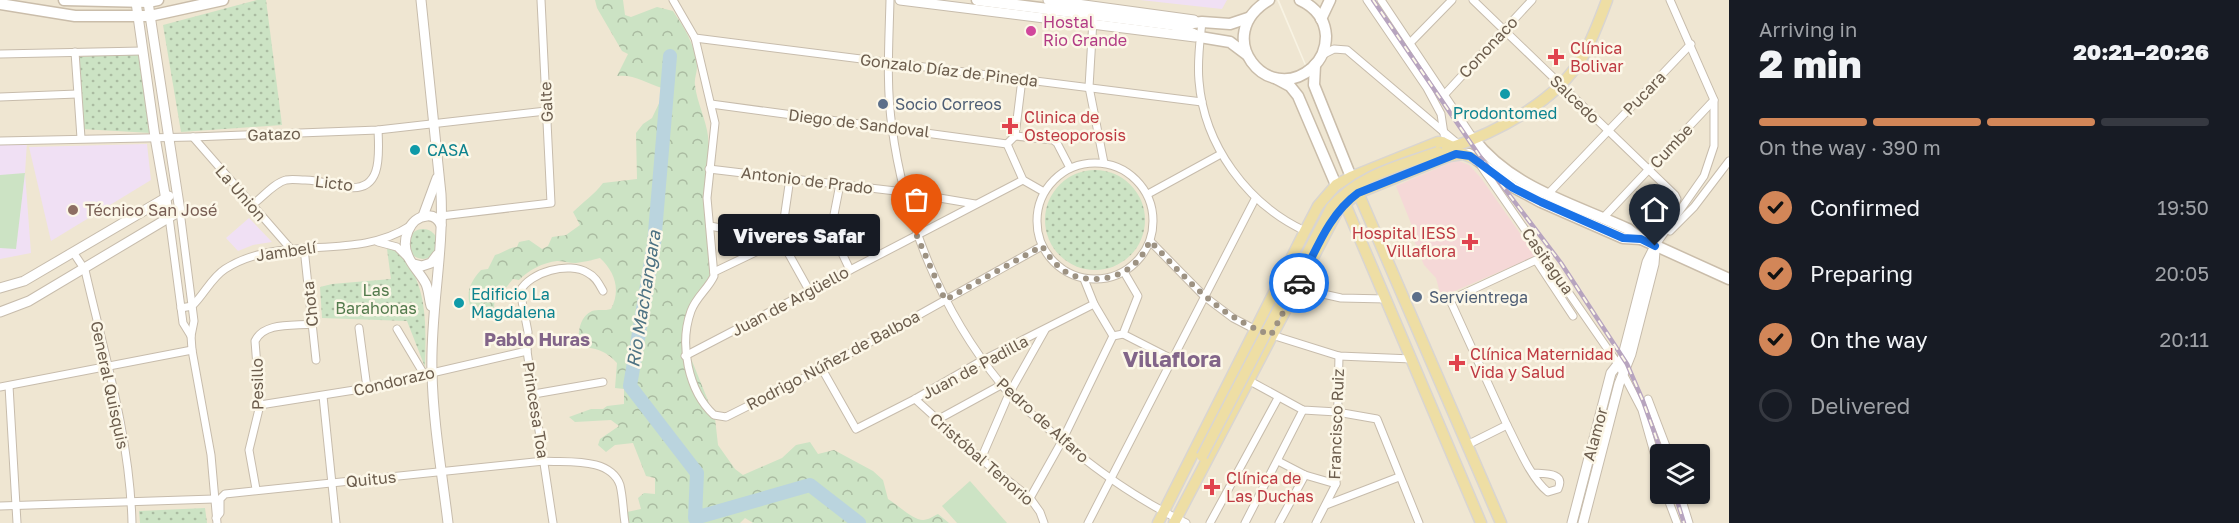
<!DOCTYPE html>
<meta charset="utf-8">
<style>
body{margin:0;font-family:"Golos Text",sans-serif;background:#242831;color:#f1f3f6;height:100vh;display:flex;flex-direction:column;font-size:22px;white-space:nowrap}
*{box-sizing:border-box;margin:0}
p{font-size:20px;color:#9ea1a6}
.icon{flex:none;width:33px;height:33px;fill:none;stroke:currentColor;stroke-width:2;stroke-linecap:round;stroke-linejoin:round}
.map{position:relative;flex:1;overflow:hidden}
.panel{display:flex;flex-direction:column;background:#171b24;width:510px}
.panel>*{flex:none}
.buttons{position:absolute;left:1650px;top:444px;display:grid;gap:12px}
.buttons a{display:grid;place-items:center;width:60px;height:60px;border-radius:6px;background:#171b24;box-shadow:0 2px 4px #0004;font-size:30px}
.pin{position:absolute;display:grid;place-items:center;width:51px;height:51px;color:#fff;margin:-62px -26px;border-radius:50% 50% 50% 0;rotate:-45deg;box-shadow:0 0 6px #0007}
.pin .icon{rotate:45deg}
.courier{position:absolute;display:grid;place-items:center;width:60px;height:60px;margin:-30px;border:4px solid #1a73e8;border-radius:50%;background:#fff;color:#222;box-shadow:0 2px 8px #0007}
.bubble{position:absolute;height:42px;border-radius:6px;background:#171b24;box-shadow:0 2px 4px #0004;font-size:20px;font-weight:800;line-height:42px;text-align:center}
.summary em{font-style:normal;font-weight:800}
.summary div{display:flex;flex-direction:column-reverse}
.summary{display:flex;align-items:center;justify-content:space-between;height:102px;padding:0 30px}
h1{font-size:39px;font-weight:800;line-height:45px}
.bar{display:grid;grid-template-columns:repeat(4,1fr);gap:9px 6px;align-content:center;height:72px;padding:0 30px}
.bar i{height:8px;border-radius:4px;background:#363941}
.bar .active{background:#d28658}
.bar p{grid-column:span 4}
ol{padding:0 30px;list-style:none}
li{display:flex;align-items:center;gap:18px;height:66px}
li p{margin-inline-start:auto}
li .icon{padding:6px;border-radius:50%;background:#d28658;color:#111;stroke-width:4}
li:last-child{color:#9ea1a6}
li i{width:33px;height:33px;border:3px solid #363941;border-radius:50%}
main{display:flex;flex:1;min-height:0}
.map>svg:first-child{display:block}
.residential{fill:#efe6d2;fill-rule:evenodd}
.education{fill:#f0e0f4}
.medical{fill:#f5d8d7}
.green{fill:#cce3c4}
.forest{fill:url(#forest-crowns)}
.park{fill:url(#park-dots)}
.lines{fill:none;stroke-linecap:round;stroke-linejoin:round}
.river{stroke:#bad4de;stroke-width:14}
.minor-casing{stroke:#c7bcac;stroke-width:9}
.tertiary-casing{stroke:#c7bcac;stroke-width:11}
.secondary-casing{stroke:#cabdaa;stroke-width:13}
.primary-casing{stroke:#d9d5d1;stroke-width:13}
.minor{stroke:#fff;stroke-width:7}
.tertiary{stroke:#fff;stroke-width:9}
.secondary{stroke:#fff;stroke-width:10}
.primary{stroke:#eedea4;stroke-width:10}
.rail-casing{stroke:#b7a4bf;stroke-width:4.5}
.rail{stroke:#fcf7e8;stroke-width:2;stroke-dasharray:7;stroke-linecap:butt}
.primary-bridge-casing{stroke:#d9d5d1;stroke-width:13;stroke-linecap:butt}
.primary-bridge{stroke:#eedea4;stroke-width:10}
.done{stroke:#9d9282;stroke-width:6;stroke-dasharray:0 10.8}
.route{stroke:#1a73e8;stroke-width:8}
.hotel-dot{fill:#d1479c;stroke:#fcf7e8;stroke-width:2}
.health-dot{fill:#e0444e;stroke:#fcf7e8;stroke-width:2}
.culture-dot{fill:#0f9aa8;stroke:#fcf7e8;stroke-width:2}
.service-dot{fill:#5c6f8a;stroke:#fcf7e8;stroke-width:2}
.education-dot{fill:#8d6e63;stroke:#fcf7e8;stroke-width:2}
.labels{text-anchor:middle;stroke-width:5;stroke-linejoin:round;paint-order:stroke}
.hotel-label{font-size:16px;fill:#b23c85;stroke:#fcf7e8;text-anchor:start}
.street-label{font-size:16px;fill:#6c5d4d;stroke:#fcf7e8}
.health-label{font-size:16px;fill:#be3a42;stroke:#fcf7e8;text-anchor:start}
.service-label{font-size:16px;fill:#4e5e75;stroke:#fcf7e8;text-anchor:start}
.culture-label{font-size:16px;fill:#0d838f;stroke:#fcf7e8;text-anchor:start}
.education-label{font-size:16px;fill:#785e54;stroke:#fcf7e8;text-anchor:start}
.park-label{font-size:16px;fill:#537b4d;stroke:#fcf7e8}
.water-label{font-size:18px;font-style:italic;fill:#4d7283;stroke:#fcf7e8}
.neighbourhood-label{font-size:18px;font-weight:bold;fill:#826589;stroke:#fcf7e8}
.district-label{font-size:22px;font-weight:bold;fill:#826589;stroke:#fcf7e8}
</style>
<main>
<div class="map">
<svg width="1729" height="523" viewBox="0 0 1729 523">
<defs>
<pattern id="forest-crowns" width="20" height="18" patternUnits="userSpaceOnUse" patternTransform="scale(1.5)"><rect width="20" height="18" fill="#cce3c4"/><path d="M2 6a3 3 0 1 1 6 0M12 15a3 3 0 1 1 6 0" fill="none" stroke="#aabba1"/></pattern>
<pattern id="park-dots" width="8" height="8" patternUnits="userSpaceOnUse" patternTransform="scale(1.5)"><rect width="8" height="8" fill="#cce3c4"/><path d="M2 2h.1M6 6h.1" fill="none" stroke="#aabba1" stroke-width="1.8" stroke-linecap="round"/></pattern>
</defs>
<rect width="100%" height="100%" fill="#f8f3e3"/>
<path class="residential" d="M0 0H1277L1408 308 1279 0H1729V523H0ZM1660 454H1700V494H1660Z"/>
<g class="education">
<path d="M1140 0H1227L1222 9Z"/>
<path d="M0 141 27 142 25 173 31 253 0 259Z"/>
<path d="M147 144 151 180 51 241 29 147Z"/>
<path d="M249 218 272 242 253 245 238 251 226 238Z"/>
</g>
<path class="medical" d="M1459 161 1469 165 1481 178 1536 256 1441 297 1436 278 1424 265 1409 228 1412 226 1396 186 1452 162Z"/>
<g class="green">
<path d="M25 173 16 249 0 248V175Z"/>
<path d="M970 481 1007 523H957L942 506Z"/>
</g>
<path class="forest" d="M595 0H623L625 15 631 17 657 7 673 11C685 29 695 44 697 67 697 73 694 79 695 85 697 103 706 119 708 136L714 267 689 314 688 351 715 418 718 445 735 469 743 475 782 458 796 445 810 442 818 454 834 450 873 471 883 480 888 499C898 505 913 520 923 520 928 520 934 516 938 514L949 523H753L745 518 740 523H629L627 512 641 509 638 498 644 493 655 494V478L646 476 633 443 615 445 606 452 598 445 600 439 619 426 611 420 575 422 569 417 591 409H603L607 406 624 404V389L615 388 617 363C605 350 596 348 579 347 578 334 578 318 592 311 597 309 605 311 611 309 621 290 615 272 600 258 592 260 584 262 576 263 569 263 563 261 557 261 544 262 527 271 519 280L513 279 504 290 495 291 494 309 481 317 473 314C465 296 468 284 481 270L488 269 495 255C503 253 509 247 517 247L519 242 529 240 542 249 548 246 552 237 566 235 580 225 573 212C583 202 594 195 603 183L637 179 636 133 643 124 652 118 663 95 662 88C646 83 634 74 617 76L628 54 622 51 597 8Z"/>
<g class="park">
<path d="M257 0H266L282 125 181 132 163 25Z"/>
<path d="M139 53 151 133 81 129 77 57Z"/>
<circle cx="1095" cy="220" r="50"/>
<circle cx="423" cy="244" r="15"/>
<path d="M387 249H395C429 280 426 325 425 367L407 321 322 318 320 287 332 284 391 279Z"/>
<path d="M205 508 207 523H140L139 511Z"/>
</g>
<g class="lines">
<path class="river" d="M670 56 654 244 630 386 697 473 695 518 810 485 859 523"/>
<defs>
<g id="minor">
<path d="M673 0 695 38 715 123 707 198 714 276C708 289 696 297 691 311 679 344 688 391 714 415L726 417 822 369 1042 246"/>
<path d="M890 0C889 42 886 85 892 127 904 220 942 312 1001 384 1010 396 1023 406 1034 416 1079 458 1130 496 1186 523"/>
<path d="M1367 0 1427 88 1441 114 1444 134"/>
<path d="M1381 0 1473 138"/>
<path d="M1473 0 1675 195 1677 199C1668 223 1651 209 1655 246"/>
<path d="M1093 20 1089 87 1104 163"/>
<path d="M1202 22C1200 41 1197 61 1199 81 1204 145 1247 204 1305 231"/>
<path d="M695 38 1202 102"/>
<path d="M1410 43 1452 0"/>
<path d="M75 52 81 138"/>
<path d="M0 54 142 51"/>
<path d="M1322 55 1334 49 1347 50 1458 144"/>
<path d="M1445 94 1532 0"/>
<path d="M0 97 77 94"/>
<path d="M711 104 1007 144"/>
<path d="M1015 136 1053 140 1057 143 1070 168"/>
<path d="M193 137 290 248"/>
<path d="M0 141 193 137 378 130 546 111"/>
<path d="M1007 144 1015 136 1022 79"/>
<path d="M1007 144 1023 180 1044 192"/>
<circle cx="1095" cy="221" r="58"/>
<path d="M1481 166 1618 364 1642 410 1660 474"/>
<path d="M709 169 904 192 975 204"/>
<path d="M790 178 781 240 810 292"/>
<path d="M840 184 831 230 850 270"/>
<path d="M1148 194 1221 154"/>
<path d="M1548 194 1691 44"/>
<path d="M252 205C262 198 274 183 286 180 292 179 299 180 305 180 319 180 332 185 346 187 383 193 379 154 378 130"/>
<path d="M180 211 194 321 191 336 192 350 211 455 217 523"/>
<path d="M441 216 551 203 541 0"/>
<path d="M169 217 183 323 191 336"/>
<path d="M1603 218 1714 100"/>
<path d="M710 226 781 240"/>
<path d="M1670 231 1694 207 1729 161"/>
<path d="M1150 241 1205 297 1233 318 1256 330 1339 356 1412 359"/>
<path d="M378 242 397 247 407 257"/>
<path d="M1655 246 1704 176 1714 146V100L1670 0"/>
<path d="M304 248 316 360"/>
<path d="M73 252 85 270C104 353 130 437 132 523"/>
<path d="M714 272 781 240"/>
<path d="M1084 279 1094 304 1113 336"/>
<path d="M1296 288 1341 298 1386 299"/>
<path d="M181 308 192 306C204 295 211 278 225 269 281 233 355 262 410 226"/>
<path d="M359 328 367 388"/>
<path d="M397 329 425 376"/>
<path d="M1123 334 1172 359"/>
<path d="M1113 336 1123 334 1138 296 1124 272"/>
<path d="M685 356 1023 180"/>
<path d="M822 369 856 429 915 399 983 360 1094 304"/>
<path d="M1248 380 1303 410 1337 412 1377 419 1419 523"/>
<path d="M9 386 17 523"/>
<path d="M0 387 192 350"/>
<path d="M534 394 603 382"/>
<path d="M323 396 336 523"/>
<path d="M915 399 981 459 1030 498 1040 512 1044 523"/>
<path d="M1648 399 1669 454"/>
<path d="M260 405 367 388 527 351"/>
<path d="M937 420 1001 385"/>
<path d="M1507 425C1517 444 1531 479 1548 492L1558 489C1566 472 1544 474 1533 473"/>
<path d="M1467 445 1507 425 1450 300 1536 260 1573 316"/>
<path d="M981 459 1009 394 1045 330"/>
<path d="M1278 461 1305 475 1336 484"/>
<path d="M256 489 249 450 260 405 255 341C264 322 293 326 312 324"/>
<path d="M1666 494 1677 523"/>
<path d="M1680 494 1689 523"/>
<path d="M1030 498 1062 441 1113 336"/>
<path d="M1326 505 1399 477"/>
<path d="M0 506 214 499"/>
<path d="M216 518 220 513V499L225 494 544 461C568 463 610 457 620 485 623 497 623 511 625 523"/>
<path d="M553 523 527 351 528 332 520 291C530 272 569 261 588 273 596 277 599 284 603 291"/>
<path d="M1088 523 1255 199"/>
<path d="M1210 523 1278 398"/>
<path d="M1245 523 1303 410"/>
<path d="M1279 523 1305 475"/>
<path d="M1316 523 1336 484 1339 356"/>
</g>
<g id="tertiary">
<path d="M421 0 441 194C444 253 430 313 432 372 433 422 442 473 448 523"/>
<path d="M900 0 1195 37"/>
<path d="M1048 0 1194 20"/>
<path d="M136 2 155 137 169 217"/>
<path d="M423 216 437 178"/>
<path d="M414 264 422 266 431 263 437 255"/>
<path d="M0 288 24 281 169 196"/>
<path d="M431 306C429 299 429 291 426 284 421 274 412 266 408 256 401 241 409 217 427 216 434 215 438 219 441 225"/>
<path d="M0 312 29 301 180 211 148 2"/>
<path d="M1572 523 1611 373 1622 359 1647 262 1655 246"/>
<path d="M1583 523 1619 384 1631 354 1654 264 1655 251"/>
</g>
<g id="secondary">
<path d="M64 0 148 2 158 0"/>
<path d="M977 0 1175 25 1202 22 1230 24 1248 18"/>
<path d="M1269 0C1210 35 1267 107 1312 68 1321 60 1326 48 1326 36 1325 19 1315 7 1300 0"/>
<path d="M0 4 75 16H150L223 0"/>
<path d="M1321 19 1330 0"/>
<path d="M1176 26 1200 37 1230 42 1246 54"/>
<path d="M1315 65 1314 85 1351 177"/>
<path d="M1277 79 1290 86 1298 96 1336 185"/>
<path d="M1473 138C1511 188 1574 204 1628 229L1641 239 1729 279"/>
<path d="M1469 154 1513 187 1541 202 1623 238 1641 239"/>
</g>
<g id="primary">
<path d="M1447 149C1495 133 1557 102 1583 56 1593 38 1600 19 1607 0"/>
<path d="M1449 156 1463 154 1476 159"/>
<path d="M1356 188 1501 523"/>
<path d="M1343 199 1481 523"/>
<path d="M1158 523 1305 231 1318 206 1336 185 1351 177 1438 142H1442L1453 147"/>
<path d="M1174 523 1338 210 1358 193 1449 156 1453 147"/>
</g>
</defs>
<use href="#minor" class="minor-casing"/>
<use href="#tertiary" class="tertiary-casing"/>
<use href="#secondary" class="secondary-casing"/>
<use href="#primary" class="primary-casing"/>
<use href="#minor" class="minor"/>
<use href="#tertiary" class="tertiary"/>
<use href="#secondary" class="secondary"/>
<use href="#primary" class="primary"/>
<defs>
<g id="rail">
<path d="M1373 0 1479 155 1561 263 1627 364 1643 401 1662 454"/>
<path d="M1675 494 1684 523"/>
</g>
</defs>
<use href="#rail" class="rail-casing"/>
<use href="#rail" class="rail"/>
<defs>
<path id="primary-bridge" d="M1202 456 1331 208C1358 175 1399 166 1438 152"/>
</defs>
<use href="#primary-bridge" class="primary-bridge-casing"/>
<use href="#primary-bridge" class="primary-bridge"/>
</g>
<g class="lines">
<path class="done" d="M917 236 945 300 1042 246C1049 256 1056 267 1068 273 1091 285 1124 279 1140 258 1144 253 1147 247 1150 241 1190 282 1216 315 1271 335L1299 283"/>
<path class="route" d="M1299 283C1316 251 1328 215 1358 193L1456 154 1470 156 1513 188 1541 202 1623 238 1641 239 1655 246"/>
</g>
<circle class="hotel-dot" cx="1031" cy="31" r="6"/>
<g class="health-dot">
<path d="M1553 48h6v6h6v6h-6v6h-6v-6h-6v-6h6z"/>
<path d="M1007 117h6v6h6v6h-6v6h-6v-6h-6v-6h6z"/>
<path d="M1467 233h6v6h6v6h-6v6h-6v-6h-6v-6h6z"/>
<path d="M1454 354h6v6h6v6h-6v6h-6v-6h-6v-6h6z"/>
<path d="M1209 478h6v6h6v6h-6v6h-6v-6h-6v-6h6z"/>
</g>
<g class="culture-dot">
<circle cx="1505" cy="94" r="6"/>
<circle cx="415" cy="150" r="6"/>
<circle cx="459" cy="303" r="6"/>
</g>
<g class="service-dot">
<circle cx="883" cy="104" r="6"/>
<circle cx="1417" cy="297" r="6"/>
</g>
<circle class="education-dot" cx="73" cy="210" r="6"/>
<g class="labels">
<g class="hotel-label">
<text x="1043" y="28">Hostal<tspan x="1043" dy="18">Rio Grande</tspan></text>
</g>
<g class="street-label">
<text transform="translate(1488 47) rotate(-47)" y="6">Cononaco</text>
<text transform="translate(949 70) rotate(7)" y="6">Gonzalo Díaz de Pineda</text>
<text transform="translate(1644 93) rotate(-46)" y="6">Pucara</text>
<text transform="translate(1575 99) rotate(44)" y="6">Salcedo</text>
<text transform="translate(546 102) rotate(-93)" y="6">Galte</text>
<text transform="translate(859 123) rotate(7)" y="6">Diego de Sandoval</text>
<text transform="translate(274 134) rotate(-2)" y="6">Gatazo</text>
<text transform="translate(1671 146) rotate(-47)" y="6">Cumbe</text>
<text transform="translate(807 180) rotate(7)" y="6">Antonio de Prado</text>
<text transform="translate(334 183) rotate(7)" y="6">Licto</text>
<text transform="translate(241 193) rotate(49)" y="6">La Union</text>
<text transform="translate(286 251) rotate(-8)" y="6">Jambelí</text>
<text transform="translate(1548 261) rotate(55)" y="6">Casitagua</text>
<text transform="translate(790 301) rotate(-28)" y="6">Juan de Argüello</text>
<text transform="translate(310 304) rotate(-96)" y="6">Chota</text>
<text transform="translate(833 360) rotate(-28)" y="6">Rodrigo Núñez de Balboa</text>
<text transform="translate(975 367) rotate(-28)" y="6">Juan de Padilla</text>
<text transform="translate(394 381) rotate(-13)" y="6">Condorazo</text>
<text transform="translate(257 384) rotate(-91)" y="6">Pesillo</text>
<text transform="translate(110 385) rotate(78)" y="6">General Quisquis</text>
<text transform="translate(536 410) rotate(81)" y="6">Princesa Toa</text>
<text transform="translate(1043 420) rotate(42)" y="6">Pedro de Alfaro</text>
<text transform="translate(1336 424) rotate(-88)" y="6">Francisco Ruiz</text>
<text transform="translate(1595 434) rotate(-75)" y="6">Alamor</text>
<text transform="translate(982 459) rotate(41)" y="6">Cristóbal Tenorio</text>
<text transform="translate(371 479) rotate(-6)" y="6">Quitus</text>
</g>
<g class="health-label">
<text x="1570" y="54">Clínica<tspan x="1570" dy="18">Bolivar</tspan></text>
<text x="1024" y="123">Clinica de<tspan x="1024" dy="18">Osteoporosis</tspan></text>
<text x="1456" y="239" text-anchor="end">Hospital IESS<tspan x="1456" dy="18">Villaflora</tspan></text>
<text x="1470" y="360">Clínica Maternidad<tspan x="1470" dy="18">Vida y Salud</tspan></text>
<text x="1226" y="484">Clínica de<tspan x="1226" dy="18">Las Duchas</tspan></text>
</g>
<g class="service-label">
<text x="895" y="110">Socio Correos</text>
<text x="1429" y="303">Servientrega</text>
</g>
<g class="culture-label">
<text x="1505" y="119" text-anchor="middle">Prodontomed</text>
<text x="427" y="156">CASA</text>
<text x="471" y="300">Edificio La<tspan x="471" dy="18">Magdalena</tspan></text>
</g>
<g class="education-label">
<text x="85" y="216">Técnico San José</text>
</g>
<g class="park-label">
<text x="376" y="296">Las<tspan x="376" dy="18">Barahonas</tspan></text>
</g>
<g class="water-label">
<text transform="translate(644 299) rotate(-81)" y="6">Rio Machangara</text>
</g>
<g class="neighbourhood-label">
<text x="537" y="346">Pablo Huras</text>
</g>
<g class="district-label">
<text x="1172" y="367">Villaflora</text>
</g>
</g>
</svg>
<div class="buttons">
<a><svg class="icon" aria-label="layers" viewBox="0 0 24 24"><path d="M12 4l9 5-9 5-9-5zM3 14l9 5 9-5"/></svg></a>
</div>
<div class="pin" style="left:917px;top:236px;background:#ea580c"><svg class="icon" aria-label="bag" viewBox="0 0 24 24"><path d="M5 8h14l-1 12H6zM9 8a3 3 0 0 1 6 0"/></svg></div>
<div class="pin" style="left:1655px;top:246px;background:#1f2937"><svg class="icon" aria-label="home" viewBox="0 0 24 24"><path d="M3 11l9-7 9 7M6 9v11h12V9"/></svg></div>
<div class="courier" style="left:1299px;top:283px"><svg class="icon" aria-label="car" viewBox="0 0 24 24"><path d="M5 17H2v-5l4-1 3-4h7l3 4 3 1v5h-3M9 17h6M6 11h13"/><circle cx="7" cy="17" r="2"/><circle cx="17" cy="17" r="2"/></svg></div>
<div class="bubble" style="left:718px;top:214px;width:162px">Viveres Safar</div>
</div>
<section class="panel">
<div class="summary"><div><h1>2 min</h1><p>Arriving in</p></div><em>20:21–20:26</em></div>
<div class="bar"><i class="active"></i><i class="active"></i><i class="active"></i><i></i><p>On the way · 390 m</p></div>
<ol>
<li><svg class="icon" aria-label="check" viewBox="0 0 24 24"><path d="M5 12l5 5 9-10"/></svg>Confirmed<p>19:50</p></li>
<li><svg class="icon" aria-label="check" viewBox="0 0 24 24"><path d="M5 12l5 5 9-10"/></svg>Preparing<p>20:05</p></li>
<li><svg class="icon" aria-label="check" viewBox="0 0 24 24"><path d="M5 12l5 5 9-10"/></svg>On the way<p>20:11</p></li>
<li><i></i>Delivered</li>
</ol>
</section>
</main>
